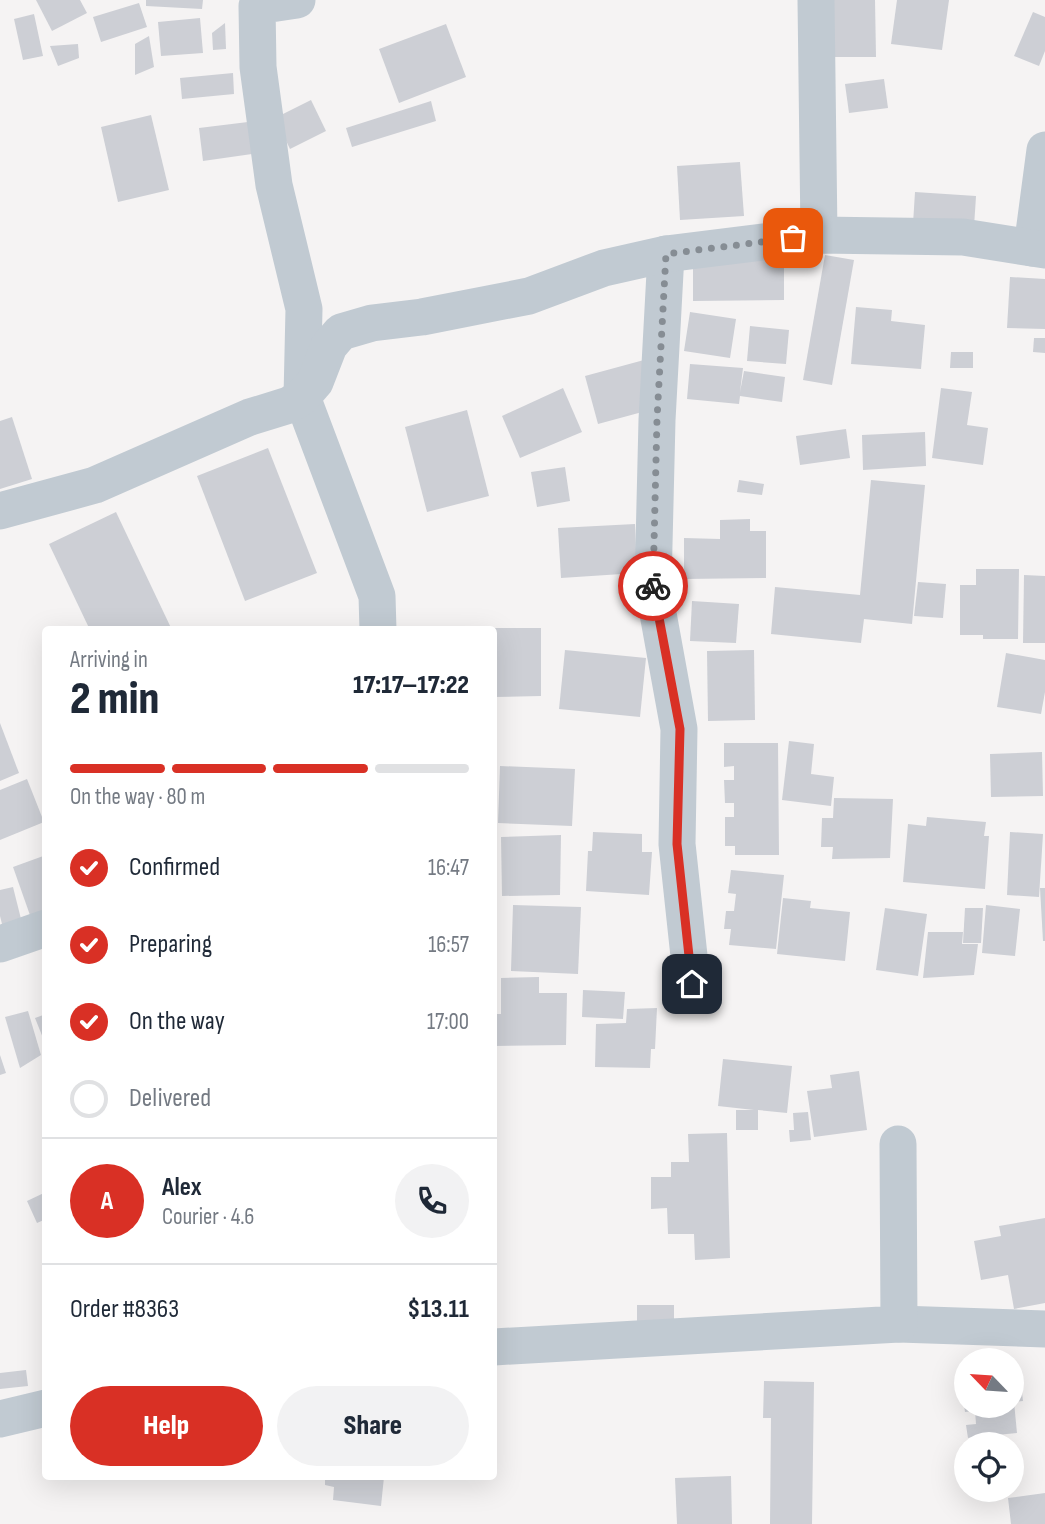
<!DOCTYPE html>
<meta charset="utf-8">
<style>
body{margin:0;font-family:"Sofia Sans Condensed",sans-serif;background:#f2f2f3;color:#1f2937;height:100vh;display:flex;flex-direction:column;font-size:26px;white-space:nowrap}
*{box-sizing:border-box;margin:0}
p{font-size:23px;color:#747a83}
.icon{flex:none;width:38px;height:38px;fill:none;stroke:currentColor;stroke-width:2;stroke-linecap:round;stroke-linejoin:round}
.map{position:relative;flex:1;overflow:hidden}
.details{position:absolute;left:42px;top:626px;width:455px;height:854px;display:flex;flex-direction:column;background:#fff;border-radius:7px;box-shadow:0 7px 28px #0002}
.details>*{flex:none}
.needle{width:46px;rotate:295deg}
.tools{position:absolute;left:954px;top:1348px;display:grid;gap:14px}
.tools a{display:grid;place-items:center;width:70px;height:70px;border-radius:50%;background:#fff;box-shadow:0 7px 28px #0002;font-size:35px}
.pin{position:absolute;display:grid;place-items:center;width:60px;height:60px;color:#fff;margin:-30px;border-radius:14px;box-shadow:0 4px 10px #0006}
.courier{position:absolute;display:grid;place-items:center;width:70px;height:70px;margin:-35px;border:5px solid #d93025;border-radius:50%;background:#fff;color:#222;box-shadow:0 2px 9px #0007}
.head em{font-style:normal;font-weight:800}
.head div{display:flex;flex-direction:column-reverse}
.head{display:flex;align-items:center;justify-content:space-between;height:119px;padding:0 28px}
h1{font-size:46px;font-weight:800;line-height:52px}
.bar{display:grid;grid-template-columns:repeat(4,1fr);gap:10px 7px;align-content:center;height:84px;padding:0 28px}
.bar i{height:9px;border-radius:5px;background:#e0e1e3}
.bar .active{background:#d93025}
.bar p{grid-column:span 4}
.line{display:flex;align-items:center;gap:18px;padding:0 28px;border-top:2px solid #e0e1e3}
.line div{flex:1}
.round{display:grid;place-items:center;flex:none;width:74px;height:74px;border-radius:37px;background:#f2f2f3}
ol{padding:0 28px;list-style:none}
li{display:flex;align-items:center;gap:21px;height:77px}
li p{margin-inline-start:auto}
li .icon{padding:7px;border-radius:50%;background:#d93025;color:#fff;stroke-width:4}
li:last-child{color:#747a83}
li i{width:38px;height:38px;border:4px solid #e0e1e3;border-radius:50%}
.action{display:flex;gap:14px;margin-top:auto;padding:14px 28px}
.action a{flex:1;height:80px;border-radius:42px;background:#d93025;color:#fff;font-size:28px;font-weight:800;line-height:80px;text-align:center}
.action a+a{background:#f2f2f3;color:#1f2937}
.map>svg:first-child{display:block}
.building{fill:#cdcfd5}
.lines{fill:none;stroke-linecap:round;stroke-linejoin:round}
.minor{stroke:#c1cad2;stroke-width:37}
.done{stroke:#868d94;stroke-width:7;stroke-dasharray:0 12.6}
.route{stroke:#d93025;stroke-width:9}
</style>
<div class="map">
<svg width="1045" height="1524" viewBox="0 0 1045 1524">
<rect width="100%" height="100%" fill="#f5f3f3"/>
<g class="building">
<path d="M36 0H80L87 13 52 31Z"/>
<path d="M146 0H203L202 9 146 6Z"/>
<path d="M832 0H875L876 57H832Z"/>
<path d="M897 0H949L942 50 891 44Z"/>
<path d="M139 3 147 27 101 42 93 17Z"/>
<path d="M1033 12 1045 17V51L1039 66 1014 56Z"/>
<path d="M34 14 43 56 23 60 14 19Z"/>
<path d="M200 18 203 53 161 56 158 22Z"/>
<path d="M225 23 226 49 213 50 212 33Z"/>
<path d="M446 24 466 77 399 103 379 49Z"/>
<path d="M149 36 154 67 135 75V44Z"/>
<path d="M78 44 79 58 58 66 50 46Z"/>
<path d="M233 73 234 94 182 99 180 78Z"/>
<path d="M884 79 888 108 849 113 845 84Z"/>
<path d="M311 100 326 131 290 149 275 118Z"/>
<path d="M431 101 436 121 352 147 346 128Z"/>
<path d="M151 115 169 190 118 202 101 127Z"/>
<path d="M248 122 252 154 203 161 199 128Z"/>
<path d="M740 162 744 216 680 220 677 166Z"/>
<path d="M915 192 976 196 974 227 913 224Z"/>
<path d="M825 255 854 260 832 385 803 380Z"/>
<path d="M693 256H784V300L693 301Z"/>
<path d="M1010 277 1045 279V329L1007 328Z"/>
<path d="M856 307 892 310 891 321 925 325 921 369 851 364Z"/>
<path d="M690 312 736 319 730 358 684 351Z"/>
<path d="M750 326 789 330 786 364 747 361Z"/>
<path d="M1034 338H1045V353L1033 352Z"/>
<path d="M951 352H973V368H950Z"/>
<path d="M644 360 657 408 598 424 585 376Z"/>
<path d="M690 364 743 368 740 392 744 371 785 377 782 402 740 396 739 404 687 399Z"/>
<path d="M563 388 582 432 520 458 502 416Z"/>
<path d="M941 388 972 392 967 425 988 428 983 465 932 458Z"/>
<path d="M467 410 489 496 427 512 405 427Z"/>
<path d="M12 417 32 479 0 489V421Z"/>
<path d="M846 429 850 458 800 465 796 436Z"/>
<path d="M925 432 926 466 863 470 862 435Z"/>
<path d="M268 448 317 573 245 601 197 476Z"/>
<path d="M565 467 570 501 537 507 531 472Z"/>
<path d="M739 480 764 484 762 495 737 492Z"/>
<path d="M871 480 925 485 912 624 864 619 861 643 771 634 775 587 860 595Z"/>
<path d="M116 512 172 630H90L49 544Z"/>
<path d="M750 519V531H766V578L684 579V538L720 539V520Z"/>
<path d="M635 524 637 573 561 578 558 528Z"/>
<path d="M976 569H1019L1018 639H983V635H960V585H976Z"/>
<path d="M1024 575 1045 576V643H1023Z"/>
<path d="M918 582 946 584 943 618 914 616Z"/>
<path d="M692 601 739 604 736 643 690 641Z"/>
<path d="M494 628H541V696L494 697Z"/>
<path d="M565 650 646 658 640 717 559 709Z"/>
<path d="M754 650 755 720 708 721 707 651Z"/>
<path d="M1006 653 1045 660V692L1041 714 997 707Z"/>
<path d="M0 723 19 773 0 781Z"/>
<path d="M789 741 814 744 811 774 834 777 831 806 782 800Z"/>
<path d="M724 743H778L779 855H735V846H725V817H734V803H725L724 780H734V766L724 767Z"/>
<path d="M1042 752 1043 796 991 797 990 754Z"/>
<path d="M500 766 575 769 572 826 498 823Z"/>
<path d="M27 779 44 822 0 840V790Z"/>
<path d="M834 798 893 799 890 858 832 859 833 847H821L822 818H833Z"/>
<path d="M927 817 986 822 984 836H989L985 889 903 882 908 824 926 826Z"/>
<path d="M593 832 642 834V852H652L649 895 586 891 588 851H592Z"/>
<path d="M1010 832 1043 834 1039 897 1007 895Z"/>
<path d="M561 835 560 895 502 896 501 837Z"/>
<path d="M46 855V913L31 918 13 867Z"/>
<path d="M731 870 784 875 776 949 729 945 731 929H724L726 911H734L736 894 728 893Z"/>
<path d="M13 887 22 923 3 928 0 916V890Z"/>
<path d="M1040 888H1045V941H1043Z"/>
<path d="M783 898 811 901 810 908 850 912 845 961 777 954Z"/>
<path d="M513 905 581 907 578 974 511 971Z"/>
<path d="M986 905 1020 909 1015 956 982 953Z"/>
<path d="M885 908 927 914 918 976 876 970Z"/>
<path d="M965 908H983L981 943H963Z"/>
<path d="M928 932H963L962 944H978L974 975 923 978Z"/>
<path d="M539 977V993H567L566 1045 494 1046V1014H501V978Z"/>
<path d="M583 990 625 992 623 1019 582 1017Z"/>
<path d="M657 1008 655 1049H651L650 1068 595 1067 596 1024 626 1023 627 1009Z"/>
<path d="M28 1011 41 1055 20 1068 5 1017Z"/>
<path d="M46 1014V1043H45L35 1018Z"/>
<path d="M0 1055 6 1073 0 1075Z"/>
<path d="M723 1059 792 1066 787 1113 758 1110V1130H736V1110H754L718 1106Z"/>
<path d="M859 1071 867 1130 814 1137 807 1091 832 1088 830 1075Z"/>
<path d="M808 1112 811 1140 790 1142 789 1130H794L793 1113Z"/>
<path d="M727 1133 730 1258 695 1260 694 1234H668L667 1208 651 1209V1177H671V1162H689L688 1134Z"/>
<path d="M46 1192V1219L37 1223 27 1201Z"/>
<path d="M1045 1218V1303L1014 1309 1008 1275 981 1280 974 1241 1001 1236 999 1226Z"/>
<path d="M494 1303H496L497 1337H494Z"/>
<rect x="637" y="1305" width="37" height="17"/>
<path d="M1012 1368H1019L1023 1401 1014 1402 1017 1433 997 1435 998 1444H976L975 1437 968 1438 966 1425 976 1424 975 1411 965 1412 964 1405H1012Z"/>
<path d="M26 1370 28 1386 0 1389V1373Z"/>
<path d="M966 1373V1405H964L961 1374Z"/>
<path d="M764 1381 814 1382 812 1524H770L771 1418H763Z"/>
<path d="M731 1476 732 1524H677L675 1478Z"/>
<path d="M325 1477H384L381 1506 333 1500 334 1487 325 1485Z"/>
<path d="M1045 1493V1524H1011L1008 1498Z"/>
</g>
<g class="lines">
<g class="minor">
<path d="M297 0 257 6 258 67 274 185 304 309 302 397 377 596 378 630"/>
<path d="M816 0 819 235"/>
<path d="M1032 248 1045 150"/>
<path d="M666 254 657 420 653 586 679 729 677 844 692 984"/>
<path d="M0 511 95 485 250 417 289 405 302 397 315 382 329 346 341 332 372 323 422 317 529 296 604 268 666 254 819 235 963 237 1045 250"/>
<path d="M0 944 46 928"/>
<path d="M899 1324 1045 1329"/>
<path d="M494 1347 899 1324 898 1144"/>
<path d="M0 1419 46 1408"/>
</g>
</g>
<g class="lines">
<path class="done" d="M653 586 657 419 666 254 793 238"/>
<path class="route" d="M653 586 680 729 677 844 692 984"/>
</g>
</svg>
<div class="tools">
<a><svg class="needle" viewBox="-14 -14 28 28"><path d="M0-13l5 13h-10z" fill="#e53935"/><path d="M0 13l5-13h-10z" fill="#747a83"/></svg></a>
<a><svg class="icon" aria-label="locate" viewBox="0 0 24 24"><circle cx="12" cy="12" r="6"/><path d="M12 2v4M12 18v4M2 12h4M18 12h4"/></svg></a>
</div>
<div class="pin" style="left:793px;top:238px;background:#ea580c"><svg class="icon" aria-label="bag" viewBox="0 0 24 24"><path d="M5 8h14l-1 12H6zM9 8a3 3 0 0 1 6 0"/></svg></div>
<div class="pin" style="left:692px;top:984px;background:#1f2937"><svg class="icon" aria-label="home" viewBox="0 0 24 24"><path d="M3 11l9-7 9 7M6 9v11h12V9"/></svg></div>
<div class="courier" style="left:653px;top:586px"><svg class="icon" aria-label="bike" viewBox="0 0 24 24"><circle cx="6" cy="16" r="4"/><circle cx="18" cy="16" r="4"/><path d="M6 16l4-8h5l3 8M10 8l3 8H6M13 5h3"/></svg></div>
<section class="details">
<div class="head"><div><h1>2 min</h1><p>Arriving in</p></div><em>17:17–17:22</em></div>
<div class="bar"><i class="active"></i><i class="active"></i><i class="active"></i><i></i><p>On the way · 80 m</p></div>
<ol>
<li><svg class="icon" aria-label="check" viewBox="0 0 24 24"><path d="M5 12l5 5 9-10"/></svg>Confirmed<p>16:47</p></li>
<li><svg class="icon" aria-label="check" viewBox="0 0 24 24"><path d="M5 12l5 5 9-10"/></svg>Preparing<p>16:57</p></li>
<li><svg class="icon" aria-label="check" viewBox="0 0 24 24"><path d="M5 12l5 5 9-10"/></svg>On the way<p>17:00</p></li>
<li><i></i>Delivered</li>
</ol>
<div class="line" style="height:126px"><b class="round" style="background:#d93025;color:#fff">A</b><div><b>Alex</b><p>Courier · 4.6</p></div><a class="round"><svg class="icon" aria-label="phone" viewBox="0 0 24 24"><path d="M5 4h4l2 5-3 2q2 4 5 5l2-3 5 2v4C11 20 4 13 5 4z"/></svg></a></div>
<div class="line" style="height:91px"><div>Order #8363</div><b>$13.11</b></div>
<div class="action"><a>Help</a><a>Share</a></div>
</section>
</div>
